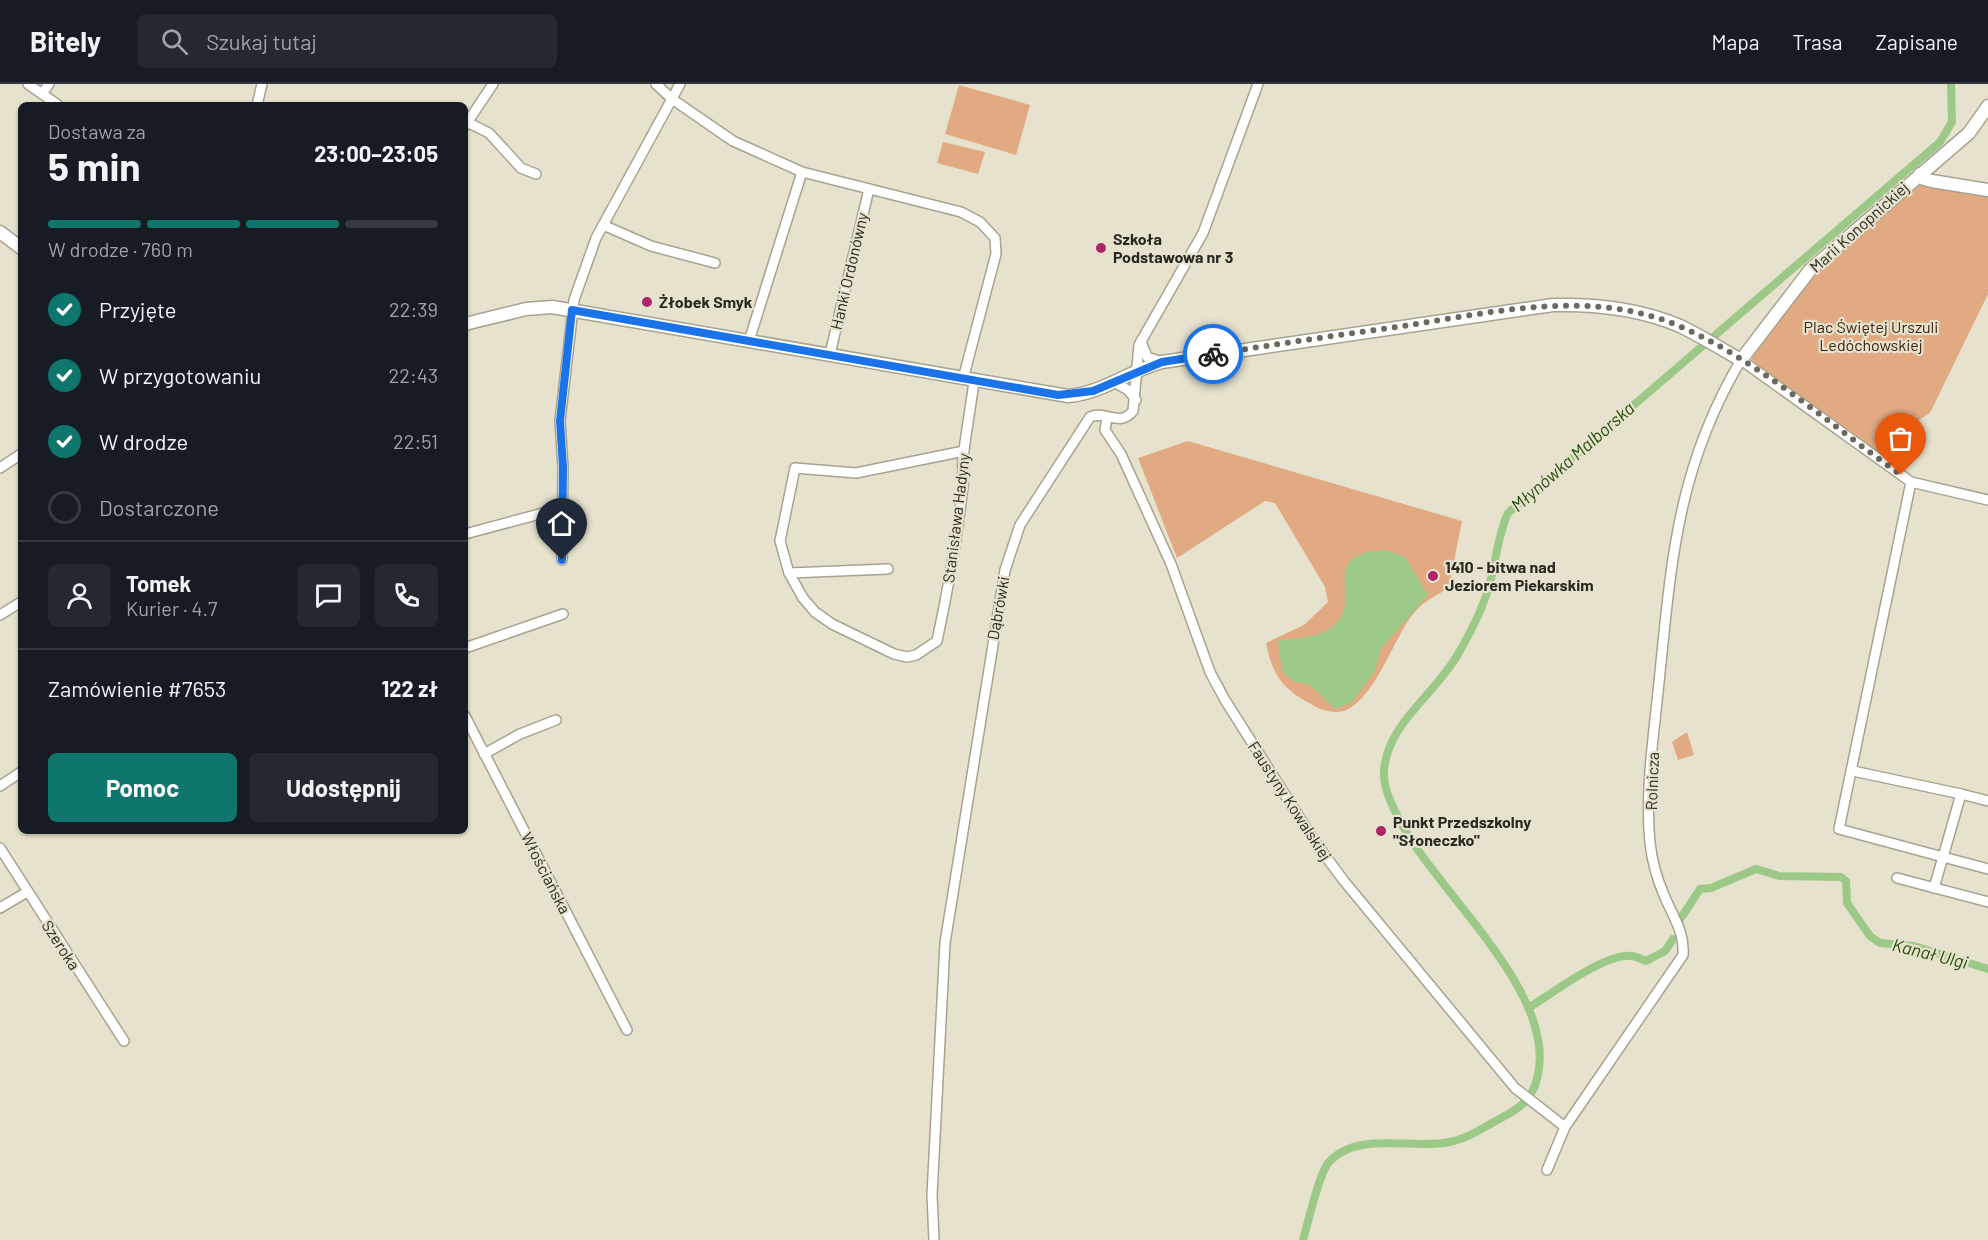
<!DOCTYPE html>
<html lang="pl">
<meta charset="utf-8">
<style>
body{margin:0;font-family:Barlow,sans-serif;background:#242831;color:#f1f3f6;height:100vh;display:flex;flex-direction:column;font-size:22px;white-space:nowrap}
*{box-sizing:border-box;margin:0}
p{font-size:20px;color:#9ea1a6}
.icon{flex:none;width:33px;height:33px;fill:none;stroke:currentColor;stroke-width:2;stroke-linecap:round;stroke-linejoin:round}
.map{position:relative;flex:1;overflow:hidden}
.side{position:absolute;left:18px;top:18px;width:450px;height:732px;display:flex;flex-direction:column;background:#171b24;border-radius:9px;box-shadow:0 2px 4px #0004}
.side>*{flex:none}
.pin{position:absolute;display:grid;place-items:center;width:51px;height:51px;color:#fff;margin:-62px -26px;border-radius:50% 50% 50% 0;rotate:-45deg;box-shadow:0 0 6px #0007}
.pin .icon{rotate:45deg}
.courier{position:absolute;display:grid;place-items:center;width:60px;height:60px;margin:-30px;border:4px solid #1a73e8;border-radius:50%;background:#fff;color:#222;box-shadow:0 2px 8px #0007}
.headline em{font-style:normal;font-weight:700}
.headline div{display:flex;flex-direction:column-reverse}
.headline{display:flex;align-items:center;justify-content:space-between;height:102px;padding:0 30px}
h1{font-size:39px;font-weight:700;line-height:45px}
.bar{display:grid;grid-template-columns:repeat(4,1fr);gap:9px 6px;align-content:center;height:72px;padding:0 30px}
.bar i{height:8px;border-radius:4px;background:#363941}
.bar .active{background:#0f766e}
.bar p{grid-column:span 4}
.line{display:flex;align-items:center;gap:15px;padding:0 30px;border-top:2px solid #363941}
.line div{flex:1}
.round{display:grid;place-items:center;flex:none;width:63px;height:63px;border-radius:9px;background:#242831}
ol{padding:0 30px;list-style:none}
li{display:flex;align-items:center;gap:18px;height:66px}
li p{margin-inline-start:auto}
li .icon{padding:6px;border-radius:50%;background:#0f766e;color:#fff;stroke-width:4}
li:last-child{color:#9ea1a6}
li i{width:33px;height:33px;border:3px solid #363941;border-radius:50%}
.primary-button{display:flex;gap:12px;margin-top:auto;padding:12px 30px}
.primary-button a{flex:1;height:69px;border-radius:9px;background:#0f766e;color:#fff;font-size:24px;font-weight:700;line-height:69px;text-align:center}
.primary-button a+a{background:#242831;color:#f1f3f6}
header{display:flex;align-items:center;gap:36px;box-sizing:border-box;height:84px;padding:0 30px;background:#171b24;border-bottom:2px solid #363941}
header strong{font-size:28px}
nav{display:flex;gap:33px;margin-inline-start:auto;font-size:21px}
.search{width:420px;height:54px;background:#242831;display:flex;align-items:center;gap:15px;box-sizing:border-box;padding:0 21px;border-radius:9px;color:#9ea1a6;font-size:22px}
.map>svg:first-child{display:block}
.green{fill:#e2aa83}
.water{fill:#9cc987}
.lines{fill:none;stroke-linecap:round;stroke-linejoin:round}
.canal{stroke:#9cc987;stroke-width:8}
.minor-casing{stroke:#a7a391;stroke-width:12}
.tertiary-casing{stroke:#a7a391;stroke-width:15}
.minor{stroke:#fff;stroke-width:9}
.tertiary{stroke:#fff;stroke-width:12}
.done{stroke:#6c695e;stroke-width:6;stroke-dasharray:0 10.8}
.route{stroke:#1a73e8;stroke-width:8}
.poi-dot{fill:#ad2468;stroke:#e6e2ce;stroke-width:2}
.labels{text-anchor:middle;stroke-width:4.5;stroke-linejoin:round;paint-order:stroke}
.street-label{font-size:16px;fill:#2a2821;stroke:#e6e2ce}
.poi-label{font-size:16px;font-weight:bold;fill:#2a2821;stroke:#e6e2ce;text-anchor:start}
.park-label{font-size:16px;fill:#402410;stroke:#e6e2ce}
.water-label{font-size:18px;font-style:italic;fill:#264e0a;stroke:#e6e2ce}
</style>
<header>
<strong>Bitely</strong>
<div class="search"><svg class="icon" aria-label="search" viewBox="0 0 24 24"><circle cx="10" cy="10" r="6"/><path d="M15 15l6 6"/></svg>Szukaj tutaj</div>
<nav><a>Mapa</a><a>Trasa</a><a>Zapisane</a></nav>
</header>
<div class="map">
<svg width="1988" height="1156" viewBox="0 0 1988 1156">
<rect width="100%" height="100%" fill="#e6e2ce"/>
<g class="green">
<path d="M959 1 1030 21 1016 71 945 50Z"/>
<path d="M943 58 985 68 978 90 937 79Z"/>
<path d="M1916 101 1988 111V210L1930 329 1904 345 1884 373 1759 283 1752 276V268L1803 198Z"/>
<path d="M1188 357 1462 437 1449 503C1432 516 1424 515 1410 534 1393 557 1369 629 1336 628 1323 628 1312 621 1302 615 1279 601 1271 585 1266 559L1304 541 1328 518 1325 503 1275 419 1265 417 1177 474 1138 374Z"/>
<path d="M1687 648 1694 671 1678 676 1672 658Z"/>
</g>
<path class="water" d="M1386 466 1405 473 1428 511 1380 566 1375 587 1352 618 1335 625 1310 601 1293 597 1282 587 1278 557C1296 554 1321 554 1335 541 1365 513 1314 470 1386 466Z"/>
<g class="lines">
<g class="canal">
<path d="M1681 834 1700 805 1711 804 1756 785 1779 792 1841 793 1846 797 1847 819 1870 852 1880 859 1914 862 1988 885"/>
<path d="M1530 923C1553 909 1605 869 1632 872 1637 873 1642 875 1646 877L1665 867 1673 855"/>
<path d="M1303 1156C1308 1139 1319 1089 1329 1078 1359 1046 1413 1066 1450 1058 1469 1054 1486 1042 1503 1033 1520 1024 1532 1015 1537 995 1560 910 1437 809 1400 737 1392 721 1383 705 1384 687 1387 639 1436 610 1458 570 1471 548 1483 524 1490 499 1496 476 1498 451 1508 429L1940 58 1952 38 1951 0"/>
</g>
<defs>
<g id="minor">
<path d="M28 0 58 21"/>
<path d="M656 0 672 15 733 57 802 88 961 128 980 138 995 154 996 170 963 295"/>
<path d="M42 10 49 0"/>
<path d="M257 21 262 0"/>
<path d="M467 38 489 49 521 84 536 90"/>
<path d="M465 42 493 0"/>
<path d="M603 141 651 162 715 179"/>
<path d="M749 257 802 88"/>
<path d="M1141 257 1147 273 1162 278"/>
<path d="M830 270 869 105"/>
<path d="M1116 299 1128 306 1136 316"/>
<path d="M1107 334 1105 346 1121 370 1171 480 1210 588 1225 616 1315 758 1344 797 1515 1004 1565 1043"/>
<path d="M964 367 856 389 795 384 780 457 789 489 803 514 815 528 832 540 894 570 907 573 916 571 937 557C948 506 957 454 963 402 964 393 962 383 963 374 966 348 971 322 974 297"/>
<path d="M0 384 21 370"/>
<path d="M1911 398 1839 745 1943 773 1934 804"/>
<path d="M465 450 562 424"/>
<path d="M562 476 563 383 560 337 574 216 596 154 680 0"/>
<path d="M789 489 888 485"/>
<path d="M0 531 21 518"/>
<path d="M465 564 563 530"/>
<path d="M465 632 627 946"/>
<path d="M484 670 520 650 556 636"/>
<path d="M1853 687 1961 710"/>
<path d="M0 702 21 688"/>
<path d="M1988 717 1961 710 1943 773 1988 785"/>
<path d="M0 764 124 957"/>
<path d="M1897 794 1988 818"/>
<path d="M0 824 27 808"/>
<path d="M1547 1086 1565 1043 1683 871C1685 848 1672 831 1664 811 1657 795 1652 776 1650 759 1645 710 1653 657 1658 608 1671 484 1675 387 1741 276L1911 398 1988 416"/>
<path d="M934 1156 932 1111 945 859 1005 486 1020 441 1090 333C1105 326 1119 344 1133 327L1139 261 1203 149 1258 0"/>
</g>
<g id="tertiary">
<path d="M1920 90 1924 95 1932 97 1988 106"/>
<path d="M0 148 21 164"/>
<path d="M465 240 526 225 552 223 1068 312C1103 309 1129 287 1162 278L1553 221C1596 220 1641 225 1680 242 1701 252 1721 265 1741 276L1810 186 1969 49 1988 22"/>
</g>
</defs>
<use href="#minor" class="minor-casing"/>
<use href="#tertiary" class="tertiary-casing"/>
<use href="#minor" class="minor"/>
<use href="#tertiary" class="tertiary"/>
</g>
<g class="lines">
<path class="done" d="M1213 270C1279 260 1345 250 1410 241 1499 227 1593 205 1679 242 1755 274 1833 343 1901 391"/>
<path class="route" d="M562 476 563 383 560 337 572 226 1058 311 1093 307 1162 278 1213 270"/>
</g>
<g class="poi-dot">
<circle cx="1101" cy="164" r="6"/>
<circle cx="647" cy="218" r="6"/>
<circle cx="1433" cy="492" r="6"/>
<circle cx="1381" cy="747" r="6"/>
</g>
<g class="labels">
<g class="street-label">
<text transform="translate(1859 143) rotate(-42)" y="6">Marii Konopnickiej</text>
<text transform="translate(849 187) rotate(-77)" y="6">Hanki Ordonówny</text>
<text transform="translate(956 434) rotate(-83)" y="6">Stanisława Hadyny</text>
<text transform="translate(998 524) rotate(-80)" y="6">Dąbrówki</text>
<text transform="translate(1652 697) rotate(-88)" y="6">Rolnicza</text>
<text transform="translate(1290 717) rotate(57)" y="6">Faustyny Kowalskiej</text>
<text transform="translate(546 789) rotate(63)" y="6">Włościańska</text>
<text transform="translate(61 861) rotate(57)" y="6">Szeroka</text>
</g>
<g class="poi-label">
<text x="1113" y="161">Szkoła<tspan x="1113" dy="18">Podstawowa nr 3</tspan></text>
<text x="659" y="224">Żłobek Smyk</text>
<text x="1445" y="489">1410 - bitwa nad<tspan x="1445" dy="18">Jeziorem Piekarskim</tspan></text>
<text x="1393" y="744">Punkt Przedszkolny<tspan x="1393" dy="18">"Słoneczko"</tspan></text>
</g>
<g class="park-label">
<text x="1871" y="249">Plac Świętej Urszuli<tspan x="1871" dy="18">Ledóchowskiej</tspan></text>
</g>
<g class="water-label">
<text transform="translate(1573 373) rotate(-41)" y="6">Młynówka Malborska</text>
<text transform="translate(1930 870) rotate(14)" y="6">Kanał Ulgi</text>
</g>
</g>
</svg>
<div class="pin" style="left:1901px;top:391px;background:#ea580c"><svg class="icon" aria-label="bag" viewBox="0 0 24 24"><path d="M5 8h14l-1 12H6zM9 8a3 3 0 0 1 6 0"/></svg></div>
<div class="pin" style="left:562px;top:476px;background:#1f2937"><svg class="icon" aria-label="home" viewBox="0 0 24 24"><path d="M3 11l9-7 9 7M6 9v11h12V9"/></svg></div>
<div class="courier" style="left:1213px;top:270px"><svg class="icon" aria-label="bike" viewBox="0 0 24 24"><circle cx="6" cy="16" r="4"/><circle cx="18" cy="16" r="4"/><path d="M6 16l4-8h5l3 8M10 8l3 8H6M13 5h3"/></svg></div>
<section class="side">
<div class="headline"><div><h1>5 min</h1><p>Dostawa za</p></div><em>23:00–23:05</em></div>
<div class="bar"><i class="active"></i><i class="active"></i><i class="active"></i><i></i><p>W drodze · 760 m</p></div>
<ol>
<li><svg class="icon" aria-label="check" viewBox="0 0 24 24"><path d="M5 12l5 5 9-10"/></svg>Przyjęte<p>22:39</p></li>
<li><svg class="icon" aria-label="check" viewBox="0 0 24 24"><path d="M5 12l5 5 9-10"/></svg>W przygotowaniu<p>22:43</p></li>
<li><svg class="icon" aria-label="check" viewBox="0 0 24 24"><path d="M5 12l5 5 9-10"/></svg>W drodze<p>22:51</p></li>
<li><i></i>Dostarczone</li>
</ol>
<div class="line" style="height:108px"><a class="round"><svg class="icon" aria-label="person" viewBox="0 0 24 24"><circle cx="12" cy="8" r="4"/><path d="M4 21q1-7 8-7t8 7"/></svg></a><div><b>Tomek</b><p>Kurier · 4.7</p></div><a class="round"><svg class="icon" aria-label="chat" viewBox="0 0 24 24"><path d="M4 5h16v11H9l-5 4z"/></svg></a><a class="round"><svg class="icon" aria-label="phone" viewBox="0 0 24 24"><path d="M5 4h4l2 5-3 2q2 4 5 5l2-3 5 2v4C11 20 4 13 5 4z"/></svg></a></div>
<div class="line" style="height:78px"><div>Zamówienie #7653</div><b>122 zł</b></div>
<div class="primary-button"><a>Pomoc</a><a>Udostępnij</a></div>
</section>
</div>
